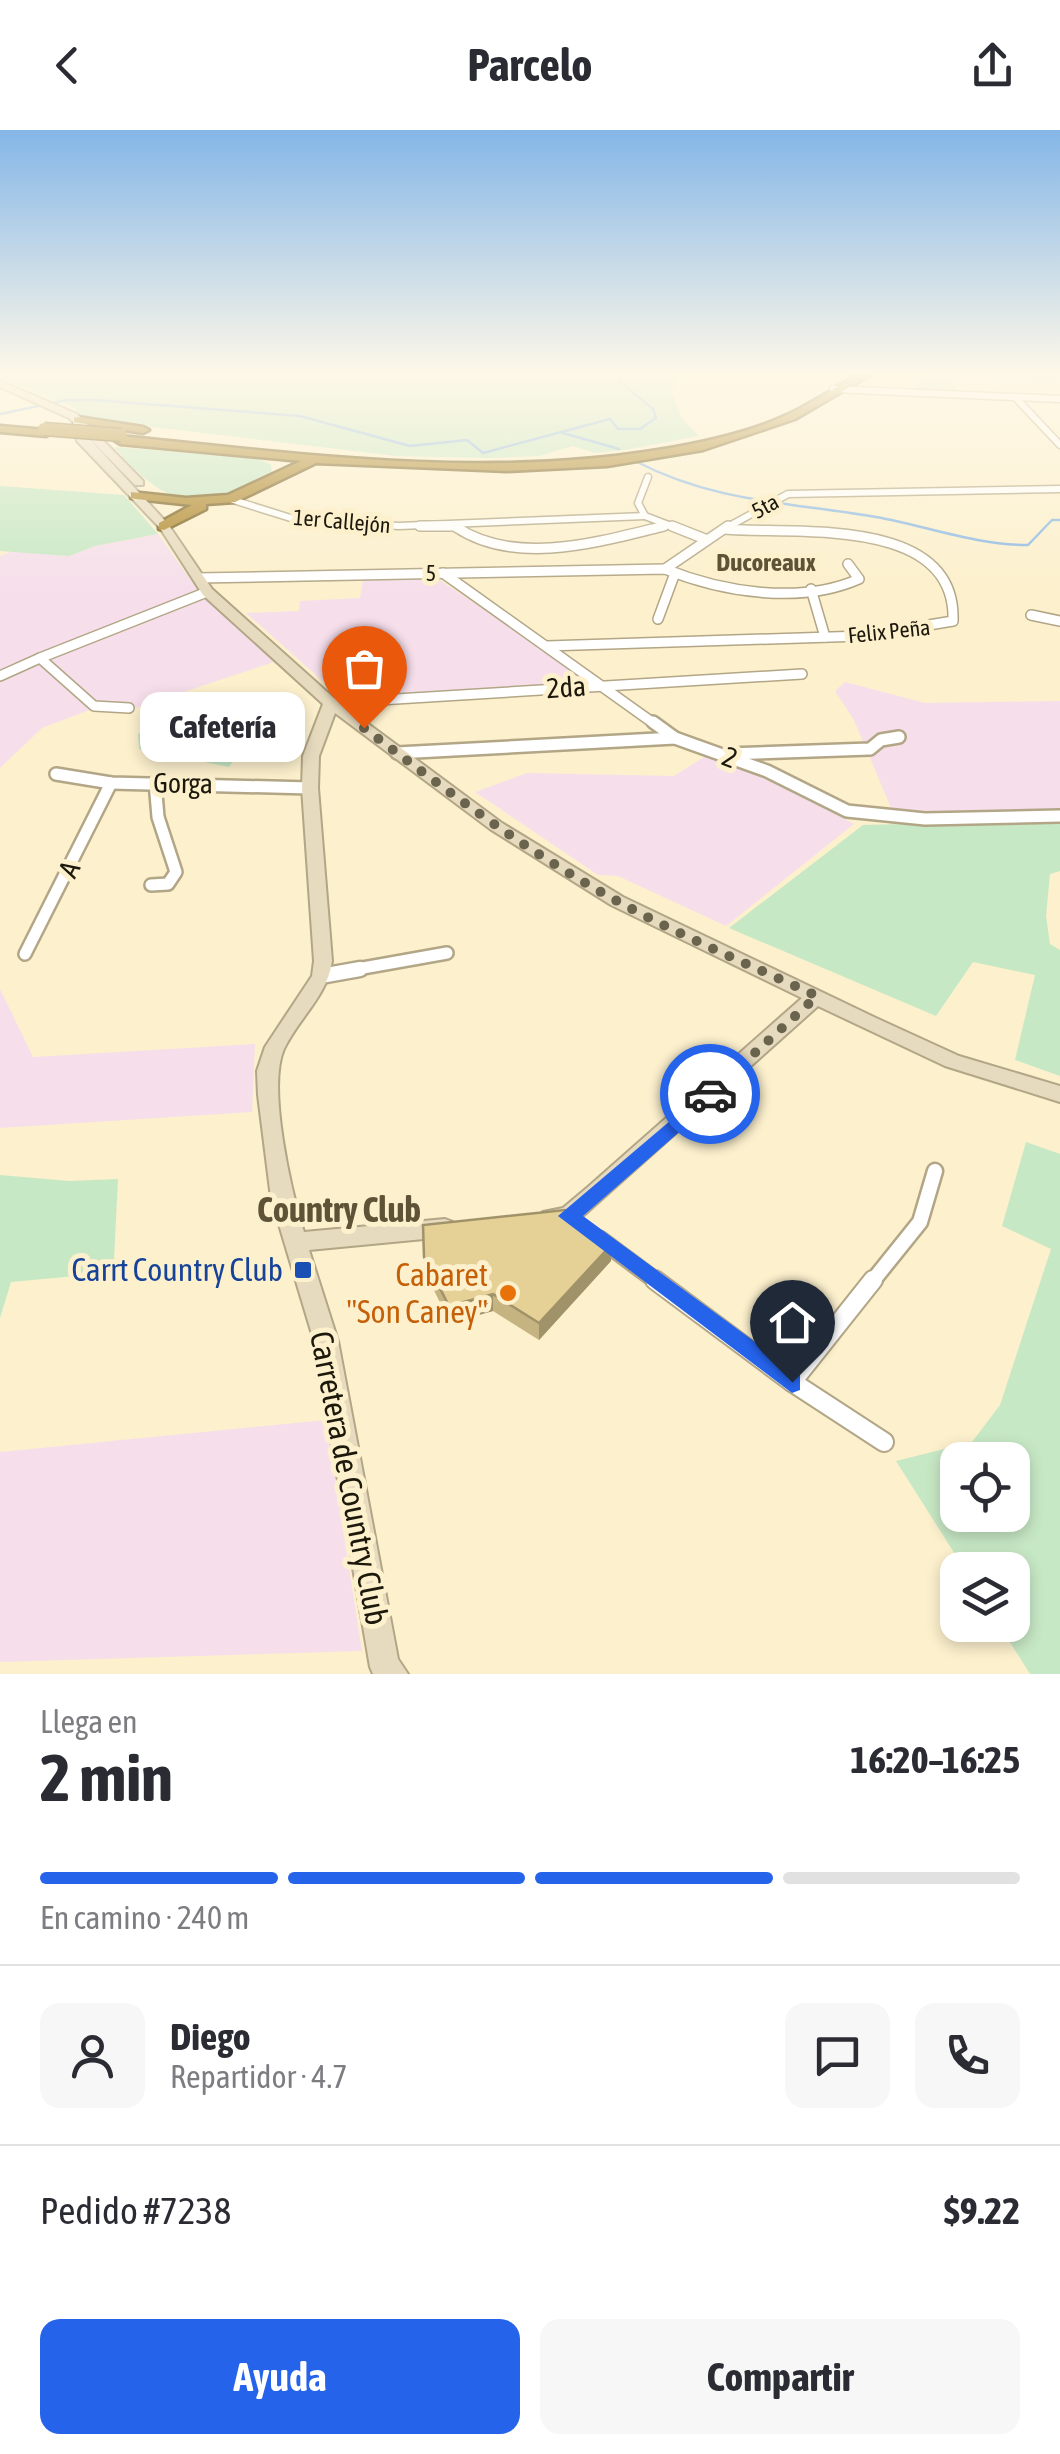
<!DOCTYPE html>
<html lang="es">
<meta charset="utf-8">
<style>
body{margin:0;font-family:"Asap Condensed",sans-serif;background:#f7f7f7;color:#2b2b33;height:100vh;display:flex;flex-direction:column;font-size:38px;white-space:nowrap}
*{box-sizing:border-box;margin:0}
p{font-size:32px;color:#7c7c81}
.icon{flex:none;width:55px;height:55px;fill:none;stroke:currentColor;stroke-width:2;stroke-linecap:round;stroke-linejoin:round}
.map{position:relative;height:1544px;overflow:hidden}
.side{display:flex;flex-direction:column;background:#fff;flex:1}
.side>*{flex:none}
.fabs{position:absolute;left:940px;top:1312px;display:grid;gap:20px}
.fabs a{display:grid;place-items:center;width:90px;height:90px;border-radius:20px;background:#fff;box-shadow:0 5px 15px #0003;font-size:50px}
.pin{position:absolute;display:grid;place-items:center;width:85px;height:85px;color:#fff;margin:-102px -42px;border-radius:50% 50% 50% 0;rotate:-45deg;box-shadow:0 0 10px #0007}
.pin .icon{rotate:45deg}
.courier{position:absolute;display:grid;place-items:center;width:100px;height:100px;margin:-50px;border:8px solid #2563eb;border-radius:50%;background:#fff;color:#222;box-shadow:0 2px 12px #0007}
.bubble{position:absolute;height:70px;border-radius:20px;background:#fff;box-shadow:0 5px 15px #0003;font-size:32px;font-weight:700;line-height:70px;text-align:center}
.head em{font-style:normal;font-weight:700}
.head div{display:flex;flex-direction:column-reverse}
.head{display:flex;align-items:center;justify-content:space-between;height:170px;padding:0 40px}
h1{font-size:65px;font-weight:700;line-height:75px}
.bar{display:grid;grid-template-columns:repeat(4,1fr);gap:15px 10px;align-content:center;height:120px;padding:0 40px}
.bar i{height:12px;border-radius:8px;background:#e1e1e2}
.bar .on{background:#2563eb}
.bar p{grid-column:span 4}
.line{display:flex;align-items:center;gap:25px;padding:0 40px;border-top:2px solid #e1e1e2}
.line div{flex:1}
.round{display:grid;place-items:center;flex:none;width:105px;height:105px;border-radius:20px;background:#f7f7f7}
.button{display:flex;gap:20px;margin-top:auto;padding:20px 40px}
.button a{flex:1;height:115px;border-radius:20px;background:#2563eb;color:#fff;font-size:40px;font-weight:700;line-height:115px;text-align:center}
.button a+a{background:#f7f7f7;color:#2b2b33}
header{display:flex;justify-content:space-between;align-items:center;height:130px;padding:0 40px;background:#fff;font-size:45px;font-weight:700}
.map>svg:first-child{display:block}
.industrial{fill:#f6dfeb}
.green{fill:#c7e8c5;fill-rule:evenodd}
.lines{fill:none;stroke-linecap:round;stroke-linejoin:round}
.stream{stroke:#8ebae5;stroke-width:2.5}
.street-far4-casing{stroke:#b2a686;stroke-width:9}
.street-far3-casing{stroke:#b2a686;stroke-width:12}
.street-far2-casing{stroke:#b2a686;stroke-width:16}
.street-far1-casing{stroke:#b2a686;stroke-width:19}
.street-casing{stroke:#b2a686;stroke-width:22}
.secondary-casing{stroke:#b2a686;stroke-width:4}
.highway-casing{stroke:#7b601f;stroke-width:5}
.street-far4{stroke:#fff;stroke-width:6}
.street-far3{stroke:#fff;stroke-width:9}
.street-far2{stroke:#fff;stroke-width:11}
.street-far1{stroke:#fff;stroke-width:14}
.street{stroke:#fff;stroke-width:18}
.secondary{fill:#e7dbbf;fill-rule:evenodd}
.highway{fill:#ae862a;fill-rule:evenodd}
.highway-bridge-casing{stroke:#7b601f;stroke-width:15;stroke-linecap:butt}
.highway-bridge{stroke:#ae862a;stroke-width:12}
.wall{fill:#c5b381}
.shaded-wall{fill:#a09269}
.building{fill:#e5d096;stroke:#a09269;stroke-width:2.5}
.route{fill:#2563eb}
.done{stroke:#6a644f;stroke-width:10;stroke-dasharray:0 18}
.transit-dot{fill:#1a4fb4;stroke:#fcf0cd;stroke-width:4}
.food-dot{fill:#e8710a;stroke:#fcf0cd;stroke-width:4}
.labels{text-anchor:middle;stroke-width:10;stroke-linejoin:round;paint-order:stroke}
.far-street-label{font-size:22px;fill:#1c180b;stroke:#fcf0cd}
.far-neighbourhood-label{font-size:25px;font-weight:bold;fill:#5e5336;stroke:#fcf0cd}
.street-label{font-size:28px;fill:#1c180b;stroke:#fcf0cd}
.near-transit-label{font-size:32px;fill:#164399;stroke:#fcf0cd;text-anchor:end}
.near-food-label{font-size:32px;fill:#c56008;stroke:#fcf0cd;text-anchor:end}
.near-street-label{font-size:32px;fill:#1c180b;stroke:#fcf0cd}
.near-neighbourhood-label{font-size:35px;font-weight:bold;fill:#5e5336;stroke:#fcf0cd}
</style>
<header><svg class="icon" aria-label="back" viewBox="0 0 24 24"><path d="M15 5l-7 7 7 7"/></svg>Parcelo<svg class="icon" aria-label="share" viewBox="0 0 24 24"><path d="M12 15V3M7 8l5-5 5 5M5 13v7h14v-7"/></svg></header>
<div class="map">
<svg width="1060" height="1544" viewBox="0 0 1060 1544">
<rect width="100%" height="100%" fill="#fcf0cd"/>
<g class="industrial">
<path d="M158 404 195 456 274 532 123 582 92 579 42 598 0 638V426L13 421 69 426 95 416Z"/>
<path d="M435 447 595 553 344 570 246 483 299 481 300 471 360 468 363 450Z"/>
<path d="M845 552 925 573 1060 571V681L894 685 854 590 835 561Z"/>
<path d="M707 625 783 655 854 694 726 796 618 746 598 745 475 662 527 643 674 646Z"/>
<path d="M0 859 33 927 255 914 252 982 0 998Z"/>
<path d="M326 1290 362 1521 0 1532V1322Z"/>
</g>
<g class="green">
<path d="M0 242H680L672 262 682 289 699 306 625 320 595 323 573 316 539 326 489 328 396 326 85 289 73 277 0 249Z"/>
<path d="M927 242H1060V252L952 249 957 262 912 260Z"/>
<path d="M114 317 257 328 271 335 272 345C198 385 168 379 114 317Z"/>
<path d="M0 356 124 365 158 404 95 416 69 426 0 421Z"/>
<path d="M215 563C236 572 252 577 254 601L229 637 139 619 138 604Z"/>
<path d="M1060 690V741L1050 744 1046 786 1050 814 1060 820V946L1015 930 1035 845 973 832 936 886 729 798 863 695Z"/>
<path d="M1026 1012 1060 1024V1544H1030L999 1495H1012V1440H965L896 1331 972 1312 1000 1275 1051 1119 1002 1096ZM958 1330H1012V1385H958Z"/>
<path d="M0 1045 69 1051 118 1049 114 1129 109 1143 11 1152 0 1188Z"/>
</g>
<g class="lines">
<g class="stream">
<path d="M0 284 67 270H95L300 286 410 316 467 310 483 323 610 289 618 299H640L656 288 653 279 619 251 620 242"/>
<path d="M563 303 619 319"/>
<path d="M635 331C716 373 789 372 876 387 927 396 975 415 1028 415L1052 390H1060"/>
</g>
<defs>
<g id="street-far4">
<path d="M833 259 1060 269"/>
<path d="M1015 267 1060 315"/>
<path d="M648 347 638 373 645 386 679 399"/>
<path d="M230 369 297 390 399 396 645 386"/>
<path d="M654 399 666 396"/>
<path d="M724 399 788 364 1060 359"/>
</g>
<g id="street-far3">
<path d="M420 396H458"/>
<path d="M672 396 705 409"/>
<path d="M456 397C516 437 599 412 664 396"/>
<path d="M665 439 728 396"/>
<path d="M443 443 656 595"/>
<path d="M198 448 665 439C722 462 800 475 859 449L848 434"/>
<path d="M811 459 825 507"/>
<path d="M1031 485 1060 491"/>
<path d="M658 489 675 443"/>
<path d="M547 516 862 506 953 491C957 384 791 405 725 399"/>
<path d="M40 528 207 462"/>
<path d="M0 546 40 528 94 576 129 578"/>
<path d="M331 573 802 544"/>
</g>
<g id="street-far2">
<path d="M653 592 675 608 767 641 847 681 925 689 1060 686"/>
<path d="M397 623 675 608"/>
<path d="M727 624 870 619 881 610 899 607"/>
<path d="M56 644 111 653 310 658"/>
<path d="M151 755 168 754 176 742 158 687 155 652"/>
<path d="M25 824 111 653"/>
<path d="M346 841 447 823"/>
</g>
<g id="street-far1">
<path d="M321 846 360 839"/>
<path d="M600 1109 659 1153"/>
<path d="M871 1153 920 1092 935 1041"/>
</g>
<g id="street">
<path d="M655 1150 792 1252 884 1312"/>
<path d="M792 1252 873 1150"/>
</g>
<path id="secondary" d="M0 251 77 284 143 351V355H135L85 304 168 394 212 459 336 570 502 693 623 767 876 888 959 926 1060 956V972L945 936 818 876 576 1092 551 1097 543 1094 540 1088 543 1082 563 1078 588 1057 802 868 611 775 490 699 335 583 319 626 318 658 332 831C328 865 298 889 284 919 267 957 291 1061 304 1102L445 1089 453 1092 456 1098 453 1104 445 1107 309 1120 338 1211 398 1529 408 1544H373L370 1537 314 1211 271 1068 258 965 257 941 265 917 312 846 314 831 302 658 303 626 323 574 203 465 160 398 77 311 73 292 69 288 0 257Z"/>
<g id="highway">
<path d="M862 242H875L795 289 703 320 607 336 507 341 316 333 235 372 206 374V379L164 400 159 399V393L192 375 136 369 131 368V362L186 368 228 365 301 331 120 314 114 310 120 306C298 324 480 349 658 320 701 313 749 303 789 284 814 272 838 256 862 242Z"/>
<path d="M78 287 143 297 149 300 143 303 74 292V288Z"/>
<path d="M0 296 46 300 52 303 46 306 0 302Z"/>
</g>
</defs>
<use href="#street-far4" class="street-far4-casing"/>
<use href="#street-far3" class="street-far3-casing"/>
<use href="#street-far2" class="street-far2-casing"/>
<use href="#street-far1" class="street-far1-casing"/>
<use href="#street" class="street-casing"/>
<use href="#secondary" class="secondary-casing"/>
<use href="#highway" class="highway-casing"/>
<use href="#street-far4" class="street-far4"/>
<use href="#street-far3" class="street-far3"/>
<use href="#street-far2" class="street-far2"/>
<use href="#street-far1" class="street-far1"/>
<use href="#street" class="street"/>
<use href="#secondary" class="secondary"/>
<use href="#highway" class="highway"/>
<defs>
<path id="highway-bridge" d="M44 299 121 305"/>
</defs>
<use href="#highway-bridge" class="highway-bridge-casing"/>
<use href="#highway-bridge" class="highway-bridge"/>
</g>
<path class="wall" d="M423 1095 611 1131 539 1210 493 1181 450 1193 426 1144Z"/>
<g class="shaded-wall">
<path d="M612 1114 611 1131 539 1210V1193Z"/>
<path d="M493 1164V1181L450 1193 449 1176Z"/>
</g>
<path class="building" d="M565 1080 612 1114 539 1193 493 1164 449 1176 424 1127 423 1095Z"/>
<linearGradient id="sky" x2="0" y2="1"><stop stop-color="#84b6e7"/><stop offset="0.53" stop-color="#fef8e8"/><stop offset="1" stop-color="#fef8e8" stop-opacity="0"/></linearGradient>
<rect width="1060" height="459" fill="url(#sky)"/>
<path class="route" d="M710 957 717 959V969L583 1086 800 1245V1260L792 1263 558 1086Z"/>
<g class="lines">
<path class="done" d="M364 598C446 660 527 722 617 771 681 806 750 835 817 866L710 964"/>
</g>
<rect class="transit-dot" x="293" y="1130" width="20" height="20" rx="5"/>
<circle class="food-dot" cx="508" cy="1163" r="10"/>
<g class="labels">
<g class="far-street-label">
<text transform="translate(765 376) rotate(-28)" y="8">5ta</text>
<text transform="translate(342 391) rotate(5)" y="8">1er Callejón</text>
<text x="431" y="451">5</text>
<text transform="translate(889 501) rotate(-6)" y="8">Felix Peña</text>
</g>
<g class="far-neighbourhood-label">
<text x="766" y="441">Ducoreaux</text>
</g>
<g class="street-label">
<text transform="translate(566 557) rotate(-4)" y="10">2da</text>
<text transform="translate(730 627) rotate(21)" y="10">2</text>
<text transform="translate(183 653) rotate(1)" y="10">Gorga</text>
<text transform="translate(69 739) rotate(-63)" y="10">A</text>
</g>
<g class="near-transit-label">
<text x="283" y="1151">Carrt Country Club</text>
</g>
<g class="near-food-label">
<text x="488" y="1156">Cabaret<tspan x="488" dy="37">"Son Caney"</tspan></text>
</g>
<g class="near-street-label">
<text transform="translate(349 1348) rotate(79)" y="11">Carretera de Country Club</text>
</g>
<g class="near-neighbourhood-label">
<text x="339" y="1092">Country Club</text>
</g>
</g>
</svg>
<div class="fabs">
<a><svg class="icon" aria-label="locate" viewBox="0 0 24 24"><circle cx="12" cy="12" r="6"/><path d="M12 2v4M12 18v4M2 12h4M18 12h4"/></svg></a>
<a><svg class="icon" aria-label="layers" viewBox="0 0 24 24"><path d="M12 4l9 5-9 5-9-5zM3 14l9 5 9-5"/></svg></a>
</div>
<div class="pin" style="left:364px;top:598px;background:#ea580c"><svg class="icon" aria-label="bag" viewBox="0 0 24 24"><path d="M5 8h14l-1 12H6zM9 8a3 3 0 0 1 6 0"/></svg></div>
<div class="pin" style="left:792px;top:1252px;background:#1f2937"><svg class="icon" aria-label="home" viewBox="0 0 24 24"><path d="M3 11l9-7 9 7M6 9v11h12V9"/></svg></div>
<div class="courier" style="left:710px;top:964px"><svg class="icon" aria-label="car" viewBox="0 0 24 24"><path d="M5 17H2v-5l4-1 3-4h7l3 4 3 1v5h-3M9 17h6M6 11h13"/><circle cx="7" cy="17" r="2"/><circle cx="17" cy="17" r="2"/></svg></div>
<div class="bubble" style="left:140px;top:562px;width:165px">Cafetería</div>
</div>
<section class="side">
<div class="head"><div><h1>2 min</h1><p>Llega en</p></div><em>16:20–16:25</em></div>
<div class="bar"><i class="on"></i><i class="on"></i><i class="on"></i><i></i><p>En camino · 240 m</p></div>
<div class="line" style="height:180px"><a class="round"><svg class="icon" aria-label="person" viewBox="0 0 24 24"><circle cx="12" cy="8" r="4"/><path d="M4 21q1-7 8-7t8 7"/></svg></a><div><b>Diego</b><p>Repartidor · 4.7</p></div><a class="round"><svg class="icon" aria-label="chat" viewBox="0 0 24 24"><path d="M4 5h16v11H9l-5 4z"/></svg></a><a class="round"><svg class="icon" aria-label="phone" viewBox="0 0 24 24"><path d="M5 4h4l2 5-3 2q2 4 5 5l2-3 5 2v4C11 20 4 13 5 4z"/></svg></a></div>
<div class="line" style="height:130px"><div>Pedido #7238</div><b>$9.22</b></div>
<div class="button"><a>Ayuda</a><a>Compartir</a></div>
</section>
